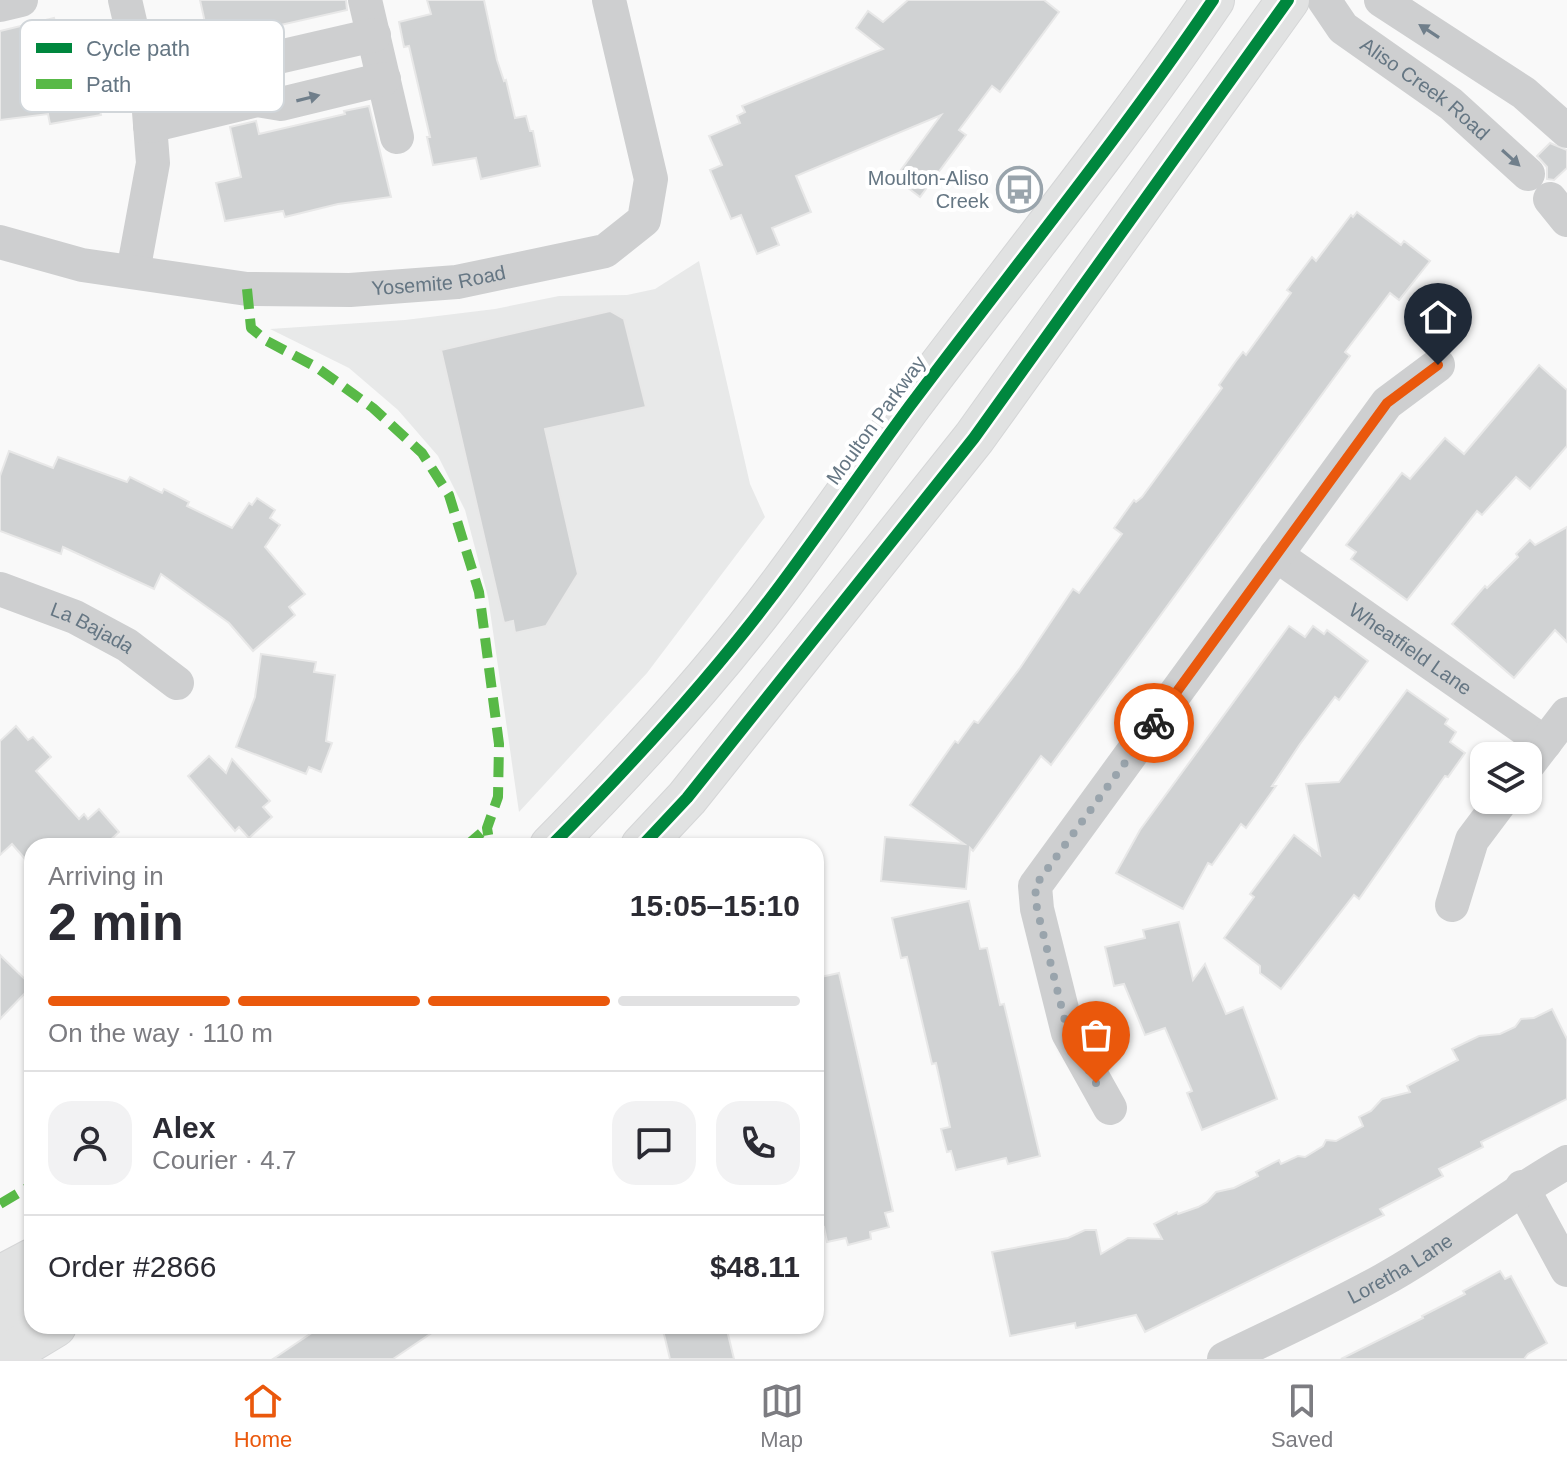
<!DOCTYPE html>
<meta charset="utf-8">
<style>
body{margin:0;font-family:Helvetica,sans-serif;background:#f2f2f3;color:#2b2b33;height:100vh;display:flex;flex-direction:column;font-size:30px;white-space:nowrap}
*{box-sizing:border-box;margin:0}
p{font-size:26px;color:#7c7c81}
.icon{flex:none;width:44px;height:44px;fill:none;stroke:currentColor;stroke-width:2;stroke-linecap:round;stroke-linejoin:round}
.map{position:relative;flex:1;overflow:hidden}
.sheet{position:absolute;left:24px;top:838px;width:800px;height:496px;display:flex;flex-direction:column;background:#fff;border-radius:24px;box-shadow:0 2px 6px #0004}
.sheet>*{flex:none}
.tools{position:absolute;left:1470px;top:742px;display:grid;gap:16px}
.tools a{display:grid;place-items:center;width:72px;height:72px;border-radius:16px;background:#fff;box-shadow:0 2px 6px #0004;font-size:40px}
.pin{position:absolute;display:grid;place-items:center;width:68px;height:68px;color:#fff;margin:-82px -34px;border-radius:50% 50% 50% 0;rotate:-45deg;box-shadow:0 0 8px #0007}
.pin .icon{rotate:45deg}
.courier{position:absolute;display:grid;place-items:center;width:80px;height:80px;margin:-40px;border:6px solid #ea580c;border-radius:50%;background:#fff;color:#222;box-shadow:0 2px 10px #0007}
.headline em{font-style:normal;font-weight:700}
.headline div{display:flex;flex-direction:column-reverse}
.headline{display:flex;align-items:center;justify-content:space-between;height:136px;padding:0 24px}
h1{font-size:52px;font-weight:700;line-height:60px}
.bar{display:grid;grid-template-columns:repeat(4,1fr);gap:12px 8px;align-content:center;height:96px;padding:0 24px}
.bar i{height:10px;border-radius:6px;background:#e1e1e2}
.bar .selected{background:#ea580c}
.bar p{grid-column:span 4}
.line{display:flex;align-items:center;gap:20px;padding:0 24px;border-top:2px solid #e1e1e2}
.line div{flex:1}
.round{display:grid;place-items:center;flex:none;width:84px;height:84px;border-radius:24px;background:#f2f2f3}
.tab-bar{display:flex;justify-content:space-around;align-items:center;height:112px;border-top:2px solid #e1e1e2;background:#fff;font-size:22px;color:#7c7c81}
.tab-bar a{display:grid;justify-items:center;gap:4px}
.tab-bar .selected{color:#ea580c}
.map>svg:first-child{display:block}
.built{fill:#e8e9e9}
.building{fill:#d0d2d3;stroke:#e8e8e8;stroke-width:2}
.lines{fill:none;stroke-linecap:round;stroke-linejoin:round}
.major-casing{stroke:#d5d6d7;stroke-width:44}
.minor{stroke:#cecfd0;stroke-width:34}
.major{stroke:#e1e2e2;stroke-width:42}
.quiet{stroke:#58b947;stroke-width:10;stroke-dasharray:20 10;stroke-linecap:butt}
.cycleway-casing{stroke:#fff;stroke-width:17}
.cycleway{stroke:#00873e;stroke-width:12}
.oneway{fill:#707f8b}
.done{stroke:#99a4ac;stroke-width:8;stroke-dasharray:0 14.4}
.route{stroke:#ea580c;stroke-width:10}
.labels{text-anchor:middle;stroke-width:8;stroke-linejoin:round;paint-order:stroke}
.street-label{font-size:20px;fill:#657683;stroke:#fff}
.poi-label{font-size:20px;fill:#657683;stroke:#fff;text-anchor:end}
.key{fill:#fff;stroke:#d1d6da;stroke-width:2}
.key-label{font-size:22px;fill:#657683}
</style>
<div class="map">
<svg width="1567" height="1359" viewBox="0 0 1567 1359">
<rect width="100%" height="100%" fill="#f9f9f9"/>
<path class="built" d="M699 261 750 484 765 517 647 673 519 812 488 597 465 510 438 456 398 410 349 368 270 329 405 320 495 309 559 296 627 295 655 289Z"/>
<g class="building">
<path d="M200 0H346L347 10 236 35 239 48 212 54Z"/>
<path d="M427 0H484L497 60 504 81 506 80 515 118 526 116 530 131H533L540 166 481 179 476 158 433 165 427 137H430L409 46 404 47 399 22 431 14Z"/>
<path d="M908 0H1044L1059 12 1000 92 992 86 959 130 966 135 920 197 895 178 941 115 796 176 811 212 772 228 779 245 757 254 741 215 731 219 710 170 722 165 709 136 740 123 737 116 745 112 742 106 883 49 856 28 868 11 883 22Z"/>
<path d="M54 18 66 61 88 56 101 115 50 124 48 114 0 120V31Z"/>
<path d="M369 106 391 197 338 204 285 217 283 211 225 221 216 183 241 177 230 127 256 121 259 134 345 114 344 111Z"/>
<path d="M1550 143 1567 150V168L1554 180 1547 179V167L1537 156Z"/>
<path d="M1357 212 1401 245 1404 241 1430 261 1399 300 1390 293 1345 352 1350 356 1051 765 1041 756 973 851 970 848 966 889 881 881 885 837 964 844 910 805 955 741 958 743 974 721 978 723 1020 668 1073 589 1079 593 1122 534 1114 528 1134 500 1136 502 1142 497 1222 388 1219 385 1236 361 1243 352 1246 355 1291 293 1287 290 1312 257 1316 261 1351 215 1353 217Z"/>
<path d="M610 311 624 319 646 407 545 429 578 574 546 626 515 633 513 621 504 623 441 350Z"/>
<path d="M1539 365 1567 390V446L1530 489 1516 477 1482 515 1477 511 1407 600 1351 559 1356 552 1346 545 1402 473 1410 479 1445 438 1464 454Z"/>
<path d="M9 451 53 468 58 457 127 482 130 477 162 493 164 489 189 502 187 506 232 528 249 503 252 505 257 498 275 510 270 518 280 525 265 547 305 594 289 607 295 615 253 651 229 623 161 574 154 589 63 547 61 554 0 531V476Z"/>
<path d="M1567 527V642L1555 630 1514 678 1452 624 1485 586 1487 588 1518 557 1516 554 1530 540 1535 545Z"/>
<path d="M1289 626 1305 637 1313 626 1324 634 1327 630 1368 661 1339 700 1335 697 1300 744 1272 786H1276L1246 828 1241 824 1212 865 1208 863 1183 909 1181 908 1116 873 1140 830Z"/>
<path d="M261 654 316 662 314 672 335 675 326 741 332 743 321 772 309 767 306 774 236 747 255 697Z"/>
<path d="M1407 690 1448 719 1445 724 1456 732 1450 742 1465 753 1448 777 1445 776 1359 899 1354 895 1281 989 1260 973V966L1224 938 1254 897 1250 894 1294 835 1320 855 1306 784 1339 782Z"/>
<path d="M16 726 28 740 33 737 51 757 36 771 79 819 84 814 88 819 99 809 119 832 104 846H32V867L12 844 0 855V741Z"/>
<path d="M209 756 226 773 232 759 270 801 263 807 272 817 249 838 239 827 235 831 188 776Z"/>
<path d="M969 901 980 949 987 948 1000 1005 1004 1004 1040 1156 1008 1164 1006 1158 956 1170 951 1151 947 1152 941 1129 950 1127 936 1063 932 1064 907 957 901 958 892 918Z"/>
<path d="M1179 922 1193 980 1205 964 1226 1014 1243 1007 1277 1099 1202 1130 1187 1093 1192 1091 1165 1028 1145 1035 1124 984 1114 986 1105 947 1145 938 1143 930Z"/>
<path d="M0 955 32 986 0 1019Z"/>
<path d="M839 973 893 1211 885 1213 889 1227 870 1232 871 1239 848 1245 846 1238 827 1242 824 1227 816 1229V978Z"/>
<path d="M1552 1009 1567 1039V1099L1481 1142 1483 1147 1439 1169 1443 1176 1380 1209 1384 1215 1145 1332 1136 1315 1076 1328 1075 1323 1010 1336 992 1252 1068 1238 1085 1230H1096L1101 1254 1128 1238 1162 1239 1154 1224 1177 1212 1178 1214 1198 1207 1207 1202 1216 1192 1234 1188 1258 1176 1256 1172 1279 1160 1281 1164 1298 1156 1305 1157 1323 1146 1326 1140 1336 1141 1363 1126 1359 1117 1371 1111 1382 1099 1410 1092 1407 1086 1458 1060 1452 1049 1479 1036 1500 1034 1515 1027 1521 1019 1534 1018Z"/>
<path d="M1500 1271 1505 1279 1511 1276 1547 1343 1528 1354 1524 1359H1341L1423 1318 1422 1316 1465 1294 1463 1291Z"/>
<path d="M322 1326H442L393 1359H273Z"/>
<path d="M662 1326H726L734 1359H670Z"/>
</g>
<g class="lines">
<defs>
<g id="major">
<path d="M551 846C637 759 721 667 793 568 832 515 870 460 909 407 1011 271 1118 140 1213 0"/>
<path d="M642 846 687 798 974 438 1288 0"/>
<path d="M0 1277 32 1260"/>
<path d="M0 1320 32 1298"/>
<path d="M0 1359 55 1326"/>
</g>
</defs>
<use href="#major" class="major-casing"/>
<g class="minor">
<path d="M125 0 148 99 153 163 133 272"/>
<path d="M365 0 397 137"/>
<path id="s1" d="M1324 0 1343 28 1451 104 1528 174"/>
<path d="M1381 0 1524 93 1567 131"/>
<path d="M0 5 21 0"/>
<path d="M148 99 251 73 270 59 374 35"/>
<path d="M150 126 257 100 281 104 384 79"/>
<path d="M1550 199 1567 220"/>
<path id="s2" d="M0 242 82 265 247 289 350 290 457 282 605 251 644 220 651 179 609 0"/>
<path id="s3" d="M1276 555 1545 743"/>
<path id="s4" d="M0 589 75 617 127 645 177 683"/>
<path d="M1528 765 1567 714"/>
<path d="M1452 905 1472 840 1502 800"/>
<path d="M1110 1108 1068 1033 1037 909 1035 886 1387 403 1438 365"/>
<path d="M1522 1187 1567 1270"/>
<path id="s5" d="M1224 1359C1277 1333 1331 1309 1383 1280 1447 1245 1503 1198 1567 1162"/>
</g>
<use href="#major" class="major"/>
<g class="quiet">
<path d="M247 289 251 328 267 341 316 367 373 408 422 453 449 495 479 592 499 744 498 797 487 828 490 846"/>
<path d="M466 846 487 828"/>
<path d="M0 1204 32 1185"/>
</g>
<defs>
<g id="cycleway">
<path d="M551 846C637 759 721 667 793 568 832 515 870 460 909 407 1011 271 1118 140 1213 0"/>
<path d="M642 846 687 798 974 438 1288 0"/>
</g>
</defs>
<use href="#cycleway" class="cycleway-casing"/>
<use href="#cycleway" class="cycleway"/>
</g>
<defs><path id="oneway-solid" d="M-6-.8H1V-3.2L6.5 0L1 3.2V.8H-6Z" transform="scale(2)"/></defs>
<g class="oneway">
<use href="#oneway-solid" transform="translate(1429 31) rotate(-147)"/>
<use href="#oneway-solid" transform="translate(308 98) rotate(-14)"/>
<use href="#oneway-solid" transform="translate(1511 158) rotate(42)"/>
</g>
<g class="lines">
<path class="done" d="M1096 1083 1068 1033 1037 909 1035 886 1154 723"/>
<path class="route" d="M1154 723 1387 403 1438 365"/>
</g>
<defs>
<symbol id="bus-ring" viewBox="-11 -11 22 22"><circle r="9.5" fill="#fff" stroke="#99a4ac" stroke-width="1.5"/><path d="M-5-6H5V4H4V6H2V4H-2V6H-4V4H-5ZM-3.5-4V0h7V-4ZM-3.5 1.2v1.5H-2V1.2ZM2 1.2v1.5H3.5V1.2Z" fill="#99a4ac"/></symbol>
</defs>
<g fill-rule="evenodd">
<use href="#bus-ring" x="994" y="164" width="51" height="51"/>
</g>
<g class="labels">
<g class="street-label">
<text dy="7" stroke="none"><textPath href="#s1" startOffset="136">Aliso Creek Road</textPath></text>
<text dy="7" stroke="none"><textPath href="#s2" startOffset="444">Yosemite Road</textPath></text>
<text transform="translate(876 420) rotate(-54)" y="7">Moulton Parkway</text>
<text dy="7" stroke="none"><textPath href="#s4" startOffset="100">La Bajada</textPath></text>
<text dy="7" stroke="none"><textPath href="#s3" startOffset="164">Wheatfield Lane</textPath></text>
<text dy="7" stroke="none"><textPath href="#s5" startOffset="198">Loretha Lane</textPath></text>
</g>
<g class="poi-label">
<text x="989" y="185">Moulton-Aliso<tspan x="989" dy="23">Creek</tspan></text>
</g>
</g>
<rect x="20" y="20" width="264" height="92" rx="12" class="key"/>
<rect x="36" y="43" width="36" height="10" fill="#00873e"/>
<rect x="36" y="79" width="36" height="10" fill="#58b947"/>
<g class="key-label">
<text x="86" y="56">Cycle path</text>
<text x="86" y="92">Path</text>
</g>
</svg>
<div class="tools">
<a><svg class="icon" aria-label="layers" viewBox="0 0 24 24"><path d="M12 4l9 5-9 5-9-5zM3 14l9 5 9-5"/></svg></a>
</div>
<div class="pin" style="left:1096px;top:1083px;background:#ea580c"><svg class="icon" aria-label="bag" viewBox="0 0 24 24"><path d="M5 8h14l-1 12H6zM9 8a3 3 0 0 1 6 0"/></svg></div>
<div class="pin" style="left:1438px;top:365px;background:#1f2937"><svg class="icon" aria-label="home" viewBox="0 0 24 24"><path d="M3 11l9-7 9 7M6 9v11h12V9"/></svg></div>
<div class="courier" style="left:1154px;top:723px"><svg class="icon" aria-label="bike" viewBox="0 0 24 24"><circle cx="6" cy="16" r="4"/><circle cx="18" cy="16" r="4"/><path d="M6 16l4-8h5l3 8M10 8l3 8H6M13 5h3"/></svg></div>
<section class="sheet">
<div class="headline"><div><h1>2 min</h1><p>Arriving in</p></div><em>15:05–15:10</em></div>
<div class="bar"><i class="selected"></i><i class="selected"></i><i class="selected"></i><i></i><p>On the way · 110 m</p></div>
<div class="line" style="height:144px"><a class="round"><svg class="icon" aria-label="person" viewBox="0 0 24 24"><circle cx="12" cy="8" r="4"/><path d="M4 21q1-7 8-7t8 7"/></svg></a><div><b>Alex</b><p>Courier · 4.7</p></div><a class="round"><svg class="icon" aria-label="chat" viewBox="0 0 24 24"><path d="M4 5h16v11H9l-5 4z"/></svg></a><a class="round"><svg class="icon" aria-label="phone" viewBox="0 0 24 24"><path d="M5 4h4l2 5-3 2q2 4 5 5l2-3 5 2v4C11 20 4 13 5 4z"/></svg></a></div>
<div class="line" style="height:104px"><div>Order #2866</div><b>$48.11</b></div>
</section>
</div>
<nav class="tab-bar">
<a class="selected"><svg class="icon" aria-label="home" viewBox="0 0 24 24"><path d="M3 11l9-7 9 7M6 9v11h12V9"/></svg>Home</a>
<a><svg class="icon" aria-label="map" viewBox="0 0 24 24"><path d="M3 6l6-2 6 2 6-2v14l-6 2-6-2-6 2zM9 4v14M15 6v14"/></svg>Map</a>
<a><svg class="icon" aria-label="saved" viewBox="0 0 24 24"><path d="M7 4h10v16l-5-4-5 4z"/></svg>Saved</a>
</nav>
